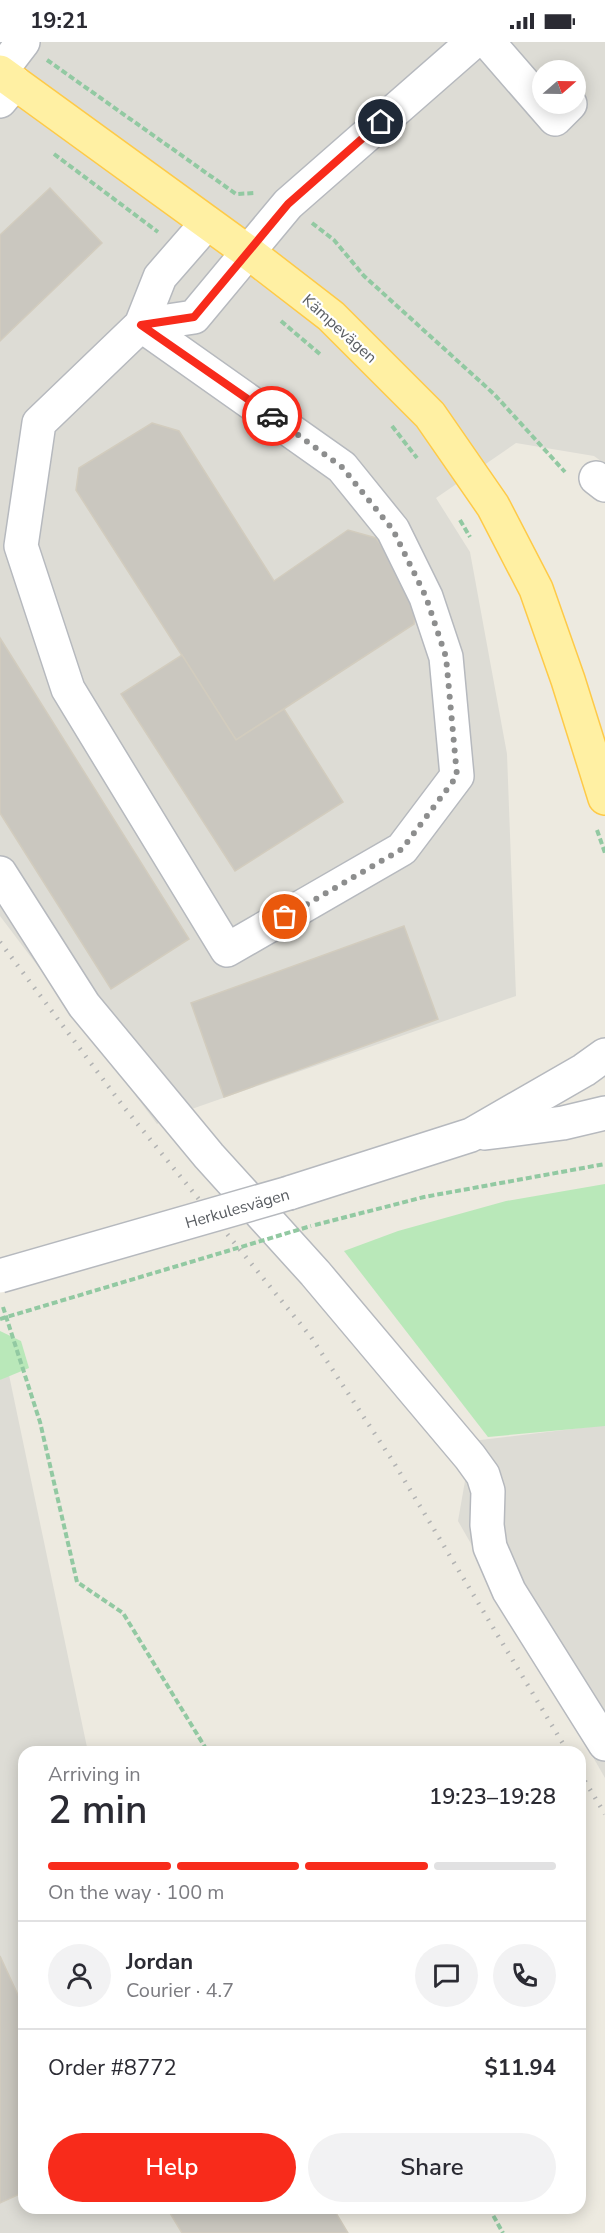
<!DOCTYPE html>
<meta charset="utf-8">
<style>
body{margin:0;font-family:"Nunito Sans",sans-serif;background:#f2f2f3;color:#2b2b33;height:100vh;display:flex;flex-direction:column;font-size:22px;white-space:nowrap}
*{box-sizing:border-box;margin:0}
p{font-size:20px;color:#7c7c81}
.icon{flex:none;width:33px;height:33px;fill:none;stroke:currentColor;stroke-width:2;stroke-linecap:round;stroke-linejoin:round}
.map{position:relative;flex:1;overflow:hidden}
.details{position:absolute;left:18px;top:1704px;width:568px;height:468px;display:flex;flex-direction:column;background:#fff;border-radius:18px;box-shadow:0 3px 15px #0003}
.details>*{flex:none}
.needle{width:39px;rotate:70deg}
.tools{position:absolute;left:532px;top:18px;display:grid;gap:12px}
.tools a{display:grid;place-items:center;width:54px;height:54px;border-radius:50%;background:#fff;box-shadow:0 3px 15px #0003;font-size:30px}
.pin{position:absolute;display:grid;place-items:center;width:51px;height:51px;color:#fff;margin:-26px;border:3px solid #fff;border-radius:50%;box-shadow:0 2px 6px #0007}
.courier{position:absolute;display:grid;place-items:center;width:60px;height:60px;margin:-30px;border:4px solid #f82b1b;border-radius:50%;background:#fff;color:#222;box-shadow:0 2px 8px #0007}
.overview em{font-style:normal;font-weight:600}
.overview div{display:flex;flex-direction:column-reverse}
.overview{display:flex;align-items:center;justify-content:space-between;height:102px;padding:0 30px}
h1{font-size:39px;font-weight:600;line-height:45px}
.bar{display:grid;grid-template-columns:repeat(4,1fr);gap:9px 6px;align-content:center;height:72px;padding:0 30px}
.bar i{height:8px;border-radius:4px;background:#e1e1e2}
.bar .current{background:#f82b1b}
.bar p{grid-column:span 4}
.line{display:flex;align-items:center;gap:15px;padding:0 30px;border-top:2px solid #e1e1e2}
.line div{flex:1}
.round{display:grid;place-items:center;flex:none;width:63px;height:63px;border-radius:32px;background:#f2f2f3}
.action{display:flex;gap:12px;margin-top:auto;padding:12px 30px}
.action a{flex:1;height:69px;border-radius:36px;background:#f82b1b;color:#fff;font-size:24px;font-weight:600;line-height:69px;text-align:center}
.action a+a{background:#f2f2f3;color:#2b2b33}
.status{display:flex;justify-content:space-between;align-items:center;height:42px;padding:0 30px;background:#fff;direction:ltr}
.status svg{height:16px;fill:currentColor}
.map>svg:first-child{display:block}
.industrial{fill:#dddcd5;fill-rule:evenodd}
.green{fill:#b9e8b9}
.building{fill:#cac7bf;stroke:#d2ccbe;stroke-width:1.5}
.lines{fill:none;stroke-linecap:round;stroke-linejoin:round}
.minor-casing{stroke:#b6b9be;stroke-width:36}
.major-casing{stroke:#feca48;stroke-width:36}
.path{stroke:#92c9a2;stroke-width:4;stroke-dasharray:6 3;stroke-linecap:butt}
.minor{stroke:#fff;stroke-width:33}
.major{stroke:#fff0a3;stroke-width:33}
.rail{stroke:#b2b3b3;stroke-width:4.5;stroke-dasharray:1.5 8;stroke-linecap:butt}
.minor-bridge-casing{stroke:#b6b9be;stroke-width:36;stroke-linecap:butt}
.path-bridge{stroke:#92c9a2;stroke-width:4;stroke-dasharray:6 3;stroke-linecap:butt}
.minor-bridge{stroke:#fff;stroke-width:33}
.done{stroke:#8d8e8e;stroke-width:6;stroke-dasharray:0 10.8}
.route{stroke:#f82b1b;stroke-width:8}
.labels{text-anchor:middle;stroke-width:4.5;stroke-linejoin:round;paint-order:stroke}
.street-label{font-size:16px;fill:#595d62;stroke:#fff}
</style>
<div class="status"><b>19:21</b><svg viewBox="0 0 49 12"><path d="M0 12V9h3v3zM5 12V6h3v6zM10 12V3h3v9zM15 12V0h3v12zM26 1h20v11H26zM47 4h2v5h-2z"/></svg></div>
<div class="map">
<svg width="605" height="2191" viewBox="0 0 605 2191">
<rect width="100%" height="100%" fill="#edeae0"/>
<g class="industrial">
<path d="M0 0H605V422L594 414 516 401 436 456 470 510 507 712 516 954 186 1069 157 1082 0 874ZM543 28H576V62H543Z"/>
<path d="M9 1333 88 1710H24V2166H327L342 2191H0V1338Z"/>
<path d="M605 1383V1736L458 1479 472 1399Z"/>
</g>
<g class="green">
<path d="M605 1142V1384L488 1395 344 1209 398 1189 506 1159Z"/>
<path d="M0 1289 21 1299 29 1326 0 1338Z"/>
</g>
<g class="building">
<path d="M50 146 102 201 0 299V193Z"/>
<path d="M152 381 179 389 274 539 348 488 376 496 416 554 414 582 236 698 76 448 79 426Z"/>
<path d="M0 596 189 897 111 947 0 771Z"/>
<path d="M182 613 236 698 284 667 343 760 235 829 121 652Z"/>
<path d="M404 884 438 977 224 1055 191 961Z"/>
<path d="M0 1914 24 1966V2150L0 2161Z"/>
<path d="M178 2166H333L348 2191H182L170 2171Z"/>
</g>
<g class="lines">
<defs>
<g id="minor">
<path d="M488 0 555 77 570 62"/>
<path d="M0 30 23 0"/>
<path d="M0 59 15 41"/>
<path d="M141 283 342 425 393 488 426 555 446 615 457 734 402 807 227 908 68 647 21 504 39 381 141 283 160 235 207 181"/>
<path d="M141 283 194 275 288 162 473 0"/>
<path d="M596 436 605 443"/>
<path d="M0 831 84 963 209 1114 315 1231 470 1415 483 1433 488 1449 487 1483 490 1505 509 1549 605 1702"/>
<path d="M485 1091 563 1081 605 1071"/>
<path d="M289 1151 471 1093 584 1028 605 1013"/>
</g>
<path id="major" d="M0 30 248 210 331 274 430 373 493 464 536 547 568 638 605 756"/>
</defs>
<use href="#minor" class="minor-casing"/>
<use href="#major" class="major-casing"/>
<g class="path">
<path d="M47 18 236 152 255 151"/>
<path d="M54 112 158 190"/>
<path d="M312 181 334 198 364 234 494 352 565 430"/>
<path d="M281 279 321 313"/>
<path d="M392 384 417 416"/>
<path d="M460 478 470 495"/>
<path d="M597 788 605 811"/>
<path d="M315 1183 424 1155 605 1122"/>
<path d="M3 1265 40 1380 77 1540 123 1571 208 1710"/>
<path d="M489 2166 503 2191"/>
</g>
<use href="#minor" class="minor"/>
<use href="#major" class="major"/>
<g class="rail">
<path d="M0 900 123 1064 311 1295 394 1421 568 1710"/>
<path d="M580 1731 605 1772"/>
</g>
<defs>
<path id="minor-bridge" d="M0 1234 289 1151"/>
</defs>
<use href="#minor-bridge" class="minor-bridge-casing"/>
<path class="path-bridge" d="M0 1277 311 1184"/>
<use href="#minor-bridge" class="minor-bridge"/>
</g>
<g class="lines">
<path class="done" d="M272 374 342 425 393 488 426 555 446 615 457 734 402 807 285 875"/>
<path class="route" d="M272 374 141 283 194 275 288 162 381 80"/>
</g>
<g class="labels">
<g class="street-label">
<text transform="translate(340 286) rotate(42)" y="6">Kämpevägen</text>
<text transform="translate(237 1166) rotate(-16)" y="6">Herkulesvägen</text>
</g>
</g>
</svg>
<div class="tools">
<a><svg class="needle" viewBox="-14 -14 28 28"><path d="M0-13l5 13h-10z" fill="#e53935"/><path d="M0 13l5-13h-10z" fill="#7c7c81"/></svg></a>
</div>
<div class="pin" style="left:285px;top:875px;background:#ea580c"><svg class="icon" aria-label="bag" viewBox="0 0 24 24"><path d="M5 8h14l-1 12H6zM9 8a3 3 0 0 1 6 0"/></svg></div>
<div class="pin" style="left:381px;top:80px;background:#1f2937"><svg class="icon" aria-label="home" viewBox="0 0 24 24"><path d="M3 11l9-7 9 7M6 9v11h12V9"/></svg></div>
<div class="courier" style="left:272px;top:374px"><svg class="icon" aria-label="car" viewBox="0 0 24 24"><path d="M5 17H2v-5l4-1 3-4h7l3 4 3 1v5h-3M9 17h6M6 11h13"/><circle cx="7" cy="17" r="2"/><circle cx="17" cy="17" r="2"/></svg></div>
<section class="details">
<div class="overview"><div><h1>2 min</h1><p>Arriving in</p></div><em>19:23–19:28</em></div>
<div class="bar"><i class="current"></i><i class="current"></i><i class="current"></i><i></i><p>On the way · 100 m</p></div>
<div class="line" style="height:108px"><a class="round"><svg class="icon" aria-label="person" viewBox="0 0 24 24"><circle cx="12" cy="8" r="4"/><path d="M4 21q1-7 8-7t8 7"/></svg></a><div><b>Jordan</b><p>Courier · 4.7</p></div><a class="round"><svg class="icon" aria-label="chat" viewBox="0 0 24 24"><path d="M4 5h16v11H9l-5 4z"/></svg></a><a class="round"><svg class="icon" aria-label="phone" viewBox="0 0 24 24"><path d="M5 4h4l2 5-3 2q2 4 5 5l2-3 5 2v4C11 20 4 13 5 4z"/></svg></a></div>
<div class="line" style="height:78px"><div>Order #8772</div><b>$11.94</b></div>
<div class="action"><a>Help</a><a>Share</a></div>
</section>
</div>
